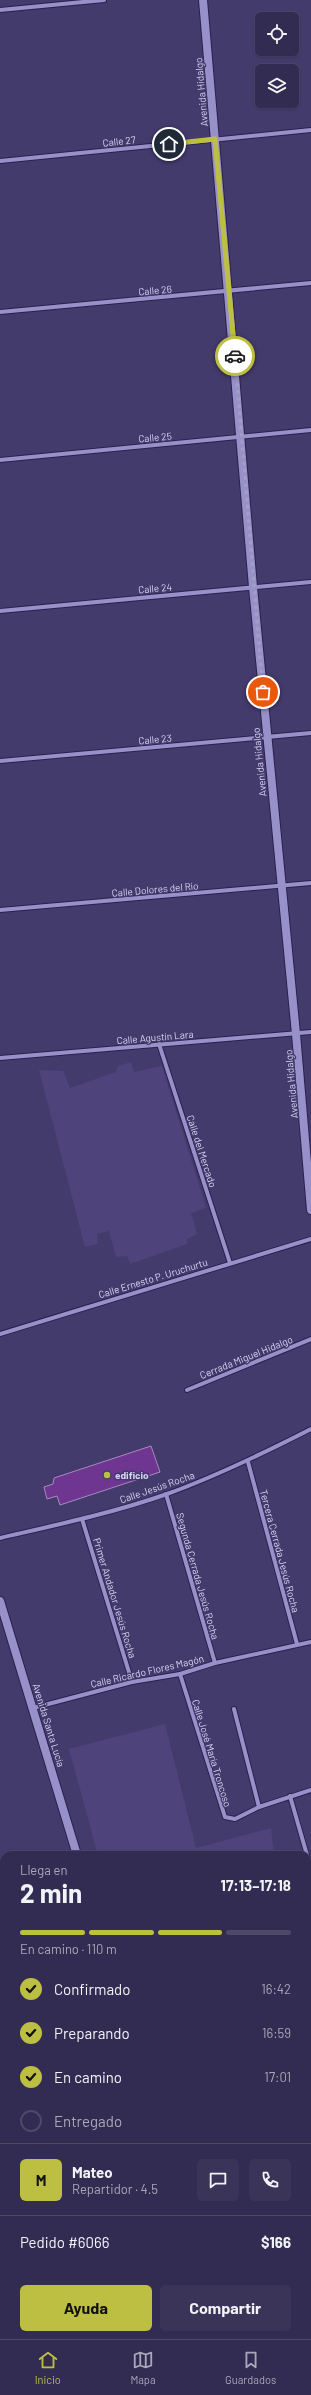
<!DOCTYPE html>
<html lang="es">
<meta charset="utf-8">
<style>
body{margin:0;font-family:Barlow,sans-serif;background:#3b3459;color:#f1f3f6;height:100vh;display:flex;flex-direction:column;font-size:15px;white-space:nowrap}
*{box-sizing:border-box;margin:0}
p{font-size:13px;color:#a9a7b8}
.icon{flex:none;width:22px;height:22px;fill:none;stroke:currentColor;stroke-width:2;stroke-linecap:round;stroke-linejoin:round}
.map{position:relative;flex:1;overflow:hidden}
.drawer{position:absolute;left:0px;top:1851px;width:311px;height:488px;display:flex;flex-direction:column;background:#332c52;border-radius:12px 12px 0 0;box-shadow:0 1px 3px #0004,0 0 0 1px #4e4869}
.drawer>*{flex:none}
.fabs{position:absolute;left:255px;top:12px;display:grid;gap:8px}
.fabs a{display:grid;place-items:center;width:44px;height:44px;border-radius:6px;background:#332c52;box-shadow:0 1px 3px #0004,0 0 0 1px #4e4869;font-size:20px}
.pin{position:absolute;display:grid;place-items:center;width:34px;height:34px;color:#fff;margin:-17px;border:2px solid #fff;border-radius:50%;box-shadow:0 1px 4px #0007}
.courier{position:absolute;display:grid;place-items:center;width:40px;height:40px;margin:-20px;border:3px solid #bdbf43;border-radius:50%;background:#fff;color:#222;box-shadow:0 1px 5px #0007}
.head em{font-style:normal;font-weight:700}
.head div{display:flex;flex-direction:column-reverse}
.head{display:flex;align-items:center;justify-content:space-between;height:68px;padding:0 20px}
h1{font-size:26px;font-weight:700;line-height:30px}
.bar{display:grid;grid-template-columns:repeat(4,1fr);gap:6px 4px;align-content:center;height:48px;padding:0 20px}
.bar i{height:5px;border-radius:3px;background:#4e4869}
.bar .on{background:#bdbf43}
.bar p{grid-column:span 4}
.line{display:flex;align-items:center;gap:10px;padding:0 20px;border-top:1px solid #4e4869}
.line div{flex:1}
.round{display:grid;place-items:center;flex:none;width:42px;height:42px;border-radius:6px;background:#3b3459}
ol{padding:0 20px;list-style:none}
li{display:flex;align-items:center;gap:12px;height:44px}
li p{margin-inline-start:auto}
li .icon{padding:4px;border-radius:50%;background:#bdbf43;color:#111;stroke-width:4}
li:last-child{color:#a9a7b8}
li i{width:22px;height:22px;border:2px solid #4e4869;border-radius:50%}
.cta{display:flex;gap:8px;margin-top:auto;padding:8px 20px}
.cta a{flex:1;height:46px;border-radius:6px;background:#bdbf43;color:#111;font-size:16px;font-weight:700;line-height:46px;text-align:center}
.cta a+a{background:#3b3459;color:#f1f3f6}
.tab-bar{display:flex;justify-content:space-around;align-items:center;height:56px;border-top:1px solid #4e4869;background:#332c52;font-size:11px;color:#a9a7b8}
.tab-bar a{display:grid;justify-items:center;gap:2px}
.tab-bar .on{color:#bdbf43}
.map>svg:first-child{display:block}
.built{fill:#4e437b}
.building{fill:#6e3591;stroke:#a88abf}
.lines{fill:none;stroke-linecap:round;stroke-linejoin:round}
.street-casing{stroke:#2b2050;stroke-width:6}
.secondary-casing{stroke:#2b2050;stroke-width:10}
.street{stroke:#9890c8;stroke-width:4}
.secondary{stroke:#9890c8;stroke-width:8}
.done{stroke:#a49ec4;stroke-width:4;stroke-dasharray:0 7.2}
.route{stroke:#bdbf43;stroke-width:5}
.poi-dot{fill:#bdbf43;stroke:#443b6d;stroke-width:1.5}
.labels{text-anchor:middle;stroke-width:3;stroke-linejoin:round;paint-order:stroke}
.street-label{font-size:10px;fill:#d8d4f3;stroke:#443b6d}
.poi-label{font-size:10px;font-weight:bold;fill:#d8d4f3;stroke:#443b6d;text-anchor:start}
</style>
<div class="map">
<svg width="311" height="2339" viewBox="0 0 311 2339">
<rect width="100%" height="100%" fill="#443b6d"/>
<g class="built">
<path d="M131 1062 134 1072 162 1066 206 1208 191 1213 197 1234 187 1239V1244L130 1264 127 1256 116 1257 109 1231 97 1234 98 1244 85 1247 39 1070 63 1071 70 1088 116 1072 118 1066Z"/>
<path d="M165 1724 196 1848 271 1828 274 1855H98L69 1749Z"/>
</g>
<path class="building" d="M151 1446 160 1472 60 1505 57 1496 47 1499 44 1487 53 1484 54 1478Z"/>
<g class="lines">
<defs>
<g id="street">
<path d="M0 10 104 0"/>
<path d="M0 161 311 130"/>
<path d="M0 312 311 283"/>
<path d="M0 460 311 430"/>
<path d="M0 611 311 582"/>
<path d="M0 761 311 733"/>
<path d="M0 910 311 883"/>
<path d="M159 1044 230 1263"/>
<path d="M0 1058 311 1032"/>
<path d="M0 1334 311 1239"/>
<path d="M187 1390 311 1339"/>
<path d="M248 1462 297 1644"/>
<path d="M166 1494 215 1663"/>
<path d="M82 1519 132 1682"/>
<path d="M0 1538C56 1525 113 1513 167 1494 217 1476 264 1453 311 1429"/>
<path d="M180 1674 225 1817 235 1819 259 1807 311 1790"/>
<path d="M33 1708 132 1682 180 1674 215 1663 311 1642"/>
<path d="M234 1709 259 1807"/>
<path d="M290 1796 307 1855"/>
<path d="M307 1856 311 1871"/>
<path d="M0 2035 4 2046"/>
<path d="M0 2075 4 2076"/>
<path d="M0 2169 4 2170"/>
<path d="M0 2193 4 2194"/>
<path d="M307 2272 311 2274"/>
<path d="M0 2313 4 2296"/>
<path d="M159 2335 165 2339"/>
</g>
<g id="secondary">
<path d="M203 0 253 587 296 1034 311 1210"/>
<path d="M0 1601 77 1855"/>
<path d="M144 2339 145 2335"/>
</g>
</defs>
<use href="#street" class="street-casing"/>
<use href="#secondary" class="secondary-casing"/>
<use href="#street" class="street"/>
<use href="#secondary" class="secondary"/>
</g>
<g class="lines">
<path class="done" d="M235 356 263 692"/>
<path class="route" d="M169 144 215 139 235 356"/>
</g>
<circle class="poi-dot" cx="107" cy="1475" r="4"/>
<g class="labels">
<g class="street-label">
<text transform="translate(201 92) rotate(-95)" y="4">Avenida Hidalgo</text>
<text transform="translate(119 141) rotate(-6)" y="4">Calle 27</text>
<text transform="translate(155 290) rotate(-5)" y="4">Calle 26</text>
<text transform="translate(155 437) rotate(-5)" y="4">Calle 25</text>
<text transform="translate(155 588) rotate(-5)" y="4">Calle 24</text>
<text transform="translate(155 739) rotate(-5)" y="4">Calle 23</text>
<text transform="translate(259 762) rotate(-96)" y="4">Avenida Hidalgo</text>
<text transform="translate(155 889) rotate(-5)" y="4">Calle Dolores del Río</text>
<text transform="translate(155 1037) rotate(-5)" y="4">Calle Agustín Lara</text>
<text transform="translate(291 1084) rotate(-95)" y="4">Avenida Hidalgo</text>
<text transform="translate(202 1151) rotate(72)" y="4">Calle del Mercado</text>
<text transform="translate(153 1278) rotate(-17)" y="4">Calle Ernesto P. Uruchurtu</text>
<text transform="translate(246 1357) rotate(-22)" y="4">Cerrada Miguel Hidalgo</text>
<text transform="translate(157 1487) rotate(-19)" y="4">Calle Jesús Rocha</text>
<text transform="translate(280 1551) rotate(75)" y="4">Tercera Cerrada Jesús Rocha</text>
<text transform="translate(198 1576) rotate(74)" y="4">Segunda Cerrada Jesús Rocha</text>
<text transform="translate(115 1598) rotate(73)" y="4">Primer Andador Jesús Rocha</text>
<text transform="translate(147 1671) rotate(-13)" y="4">Calle Ricardo Flores Magón</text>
<text transform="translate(49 1725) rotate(73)" y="4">Avenida Santa Lucía</text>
<text transform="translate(212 1753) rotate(73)" y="4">Calle José María Troncoso</text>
</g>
<g class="poi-label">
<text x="115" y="1479">edificio</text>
</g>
</g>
</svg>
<div class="fabs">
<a><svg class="icon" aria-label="locate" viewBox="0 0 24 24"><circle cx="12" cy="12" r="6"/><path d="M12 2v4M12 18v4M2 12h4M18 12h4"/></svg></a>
<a><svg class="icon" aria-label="layers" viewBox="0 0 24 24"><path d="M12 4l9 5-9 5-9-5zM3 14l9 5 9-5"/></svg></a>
</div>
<div class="pin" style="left:263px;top:692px;background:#ea580c"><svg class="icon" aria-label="bag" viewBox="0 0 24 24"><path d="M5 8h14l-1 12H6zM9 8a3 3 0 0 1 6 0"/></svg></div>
<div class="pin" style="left:169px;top:144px;background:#1f2937"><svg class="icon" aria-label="home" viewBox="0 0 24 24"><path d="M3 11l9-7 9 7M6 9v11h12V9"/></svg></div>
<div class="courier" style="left:235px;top:356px"><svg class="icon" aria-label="car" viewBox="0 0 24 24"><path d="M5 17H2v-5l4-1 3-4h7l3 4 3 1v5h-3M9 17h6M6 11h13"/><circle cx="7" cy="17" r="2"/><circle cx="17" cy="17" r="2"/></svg></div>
<section class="drawer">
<div class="head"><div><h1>2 min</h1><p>Llega en</p></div><em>17:13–17:18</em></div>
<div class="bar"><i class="on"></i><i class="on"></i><i class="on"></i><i></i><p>En camino · 110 m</p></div>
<ol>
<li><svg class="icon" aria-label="check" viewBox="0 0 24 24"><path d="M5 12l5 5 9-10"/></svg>Confirmado<p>16:42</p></li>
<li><svg class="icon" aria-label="check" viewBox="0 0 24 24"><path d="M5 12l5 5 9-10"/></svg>Preparando<p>16:59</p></li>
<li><svg class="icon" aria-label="check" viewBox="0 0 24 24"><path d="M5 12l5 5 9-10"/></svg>En camino<p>17:01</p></li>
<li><i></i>Entregado</li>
</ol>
<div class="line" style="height:72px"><b class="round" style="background:#bdbf43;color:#111">M</b><div><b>Mateo</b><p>Repartidor · 4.5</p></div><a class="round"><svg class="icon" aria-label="chat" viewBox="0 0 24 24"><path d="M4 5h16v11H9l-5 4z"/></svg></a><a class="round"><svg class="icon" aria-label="phone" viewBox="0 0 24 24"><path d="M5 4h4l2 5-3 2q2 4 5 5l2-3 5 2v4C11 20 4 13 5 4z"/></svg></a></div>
<div class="line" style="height:52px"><div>Pedido #6066</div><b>$166</b></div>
<div class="cta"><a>Ayuda</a><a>Compartir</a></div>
</section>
</div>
<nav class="tab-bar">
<a class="on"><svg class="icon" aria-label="home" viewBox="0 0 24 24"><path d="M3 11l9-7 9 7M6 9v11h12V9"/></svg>Inicio</a>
<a><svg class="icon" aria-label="map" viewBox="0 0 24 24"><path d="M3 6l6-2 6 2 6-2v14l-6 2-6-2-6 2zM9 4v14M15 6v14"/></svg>Mapa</a>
<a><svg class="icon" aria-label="saved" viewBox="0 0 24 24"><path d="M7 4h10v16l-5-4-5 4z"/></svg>Guardados</a>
</nav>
